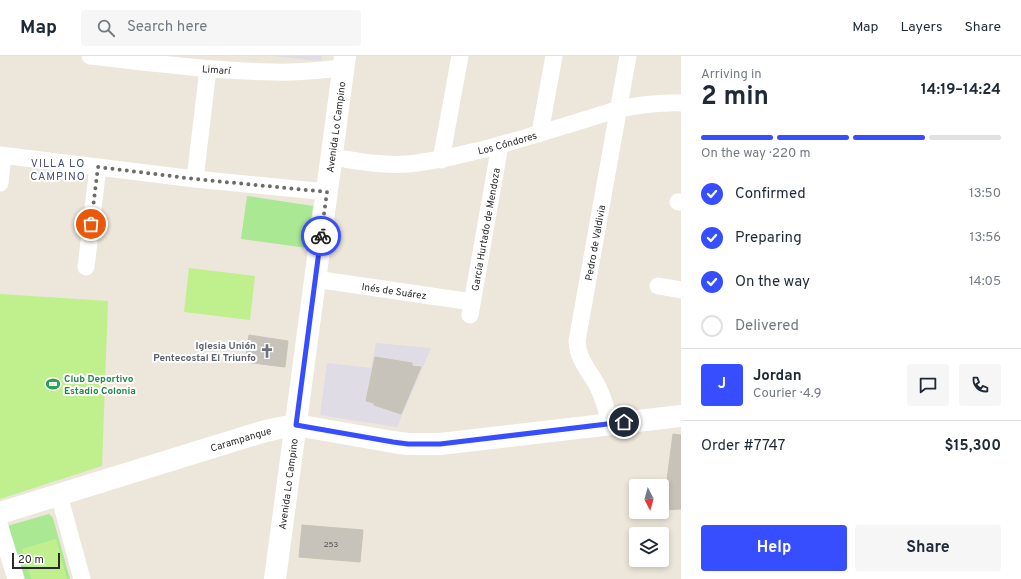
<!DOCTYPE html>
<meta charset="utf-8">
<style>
body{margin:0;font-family:Overpass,sans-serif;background:#f6f6f7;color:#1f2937;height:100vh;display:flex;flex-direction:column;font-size:15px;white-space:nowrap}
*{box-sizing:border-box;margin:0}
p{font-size:13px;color:#747a83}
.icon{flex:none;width:22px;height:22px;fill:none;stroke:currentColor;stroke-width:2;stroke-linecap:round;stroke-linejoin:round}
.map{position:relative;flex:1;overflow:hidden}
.sheet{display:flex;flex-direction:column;background:#fff;width:340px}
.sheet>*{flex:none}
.needle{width:26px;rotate:174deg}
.buttons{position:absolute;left:629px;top:423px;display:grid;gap:8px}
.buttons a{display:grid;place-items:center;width:40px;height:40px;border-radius:4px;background:#fff;box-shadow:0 2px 6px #0003;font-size:20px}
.scale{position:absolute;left:12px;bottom:10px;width:48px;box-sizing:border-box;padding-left:4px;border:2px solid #2a2a2a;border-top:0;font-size:11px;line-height:14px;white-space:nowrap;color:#2a2a2a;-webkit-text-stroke:3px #fff;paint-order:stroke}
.pin{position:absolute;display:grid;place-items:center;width:34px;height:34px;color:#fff;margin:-17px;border:2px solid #fff;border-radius:50%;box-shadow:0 1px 4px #0007}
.courier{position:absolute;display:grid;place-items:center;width:40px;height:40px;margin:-20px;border:3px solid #364eff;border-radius:50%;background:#fff;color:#222;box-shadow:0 1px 5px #0007}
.head em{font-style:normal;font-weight:700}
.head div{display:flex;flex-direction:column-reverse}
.head{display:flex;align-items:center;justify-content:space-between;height:68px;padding:0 20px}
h1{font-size:26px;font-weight:700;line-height:30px}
.bar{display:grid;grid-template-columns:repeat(4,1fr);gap:6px 4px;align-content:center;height:48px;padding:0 20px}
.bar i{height:5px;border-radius:3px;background:#e0e1e3}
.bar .on{background:#364eff}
.bar p{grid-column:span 4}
.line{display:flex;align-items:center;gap:10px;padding:0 20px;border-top:1px solid #e0e1e3}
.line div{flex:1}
.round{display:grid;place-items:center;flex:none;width:42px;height:42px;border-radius:4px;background:#f6f6f7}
ol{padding:0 20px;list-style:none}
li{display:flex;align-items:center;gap:12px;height:44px}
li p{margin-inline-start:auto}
li .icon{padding:4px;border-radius:50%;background:#364eff;color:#fff;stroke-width:4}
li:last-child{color:#747a83}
li i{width:22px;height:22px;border:2px solid #e0e1e3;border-radius:50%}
.primary-button{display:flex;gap:8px;margin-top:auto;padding:8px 20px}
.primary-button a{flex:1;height:46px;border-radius:4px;background:#364eff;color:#fff;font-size:16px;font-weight:700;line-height:46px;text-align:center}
.primary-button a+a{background:#f6f6f7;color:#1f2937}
header{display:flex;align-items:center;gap:24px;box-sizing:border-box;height:56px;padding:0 20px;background:#fff;border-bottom:1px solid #e0e1e3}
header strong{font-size:19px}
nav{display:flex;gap:22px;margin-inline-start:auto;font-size:14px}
.search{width:280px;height:36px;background:#f6f6f7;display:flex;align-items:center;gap:10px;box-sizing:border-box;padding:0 14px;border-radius:4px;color:#747a83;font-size:15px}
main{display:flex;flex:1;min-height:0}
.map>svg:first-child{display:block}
.industrial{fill:#dfdce5}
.green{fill:#aae893}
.pitch{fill:#c0f08d}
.building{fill:#c8c3ba;stroke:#c9c3b4}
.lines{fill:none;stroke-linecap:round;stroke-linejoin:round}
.street{stroke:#fff;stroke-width:17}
.secondary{stroke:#fff;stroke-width:22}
.done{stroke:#6e6c68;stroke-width:4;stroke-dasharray:0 7.2}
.route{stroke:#364eff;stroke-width:5}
.labels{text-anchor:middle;stroke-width:4;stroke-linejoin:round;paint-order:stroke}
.number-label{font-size:8px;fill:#52504e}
.street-label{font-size:10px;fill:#2a2a2a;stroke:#fff}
.worship-label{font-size:10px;font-weight:bold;fill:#5b616d;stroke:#fff;text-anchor:end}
.leisure-label{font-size:10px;font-weight:bold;fill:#27864d;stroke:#fff;text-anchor:start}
.neighbourhood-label{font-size:11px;letter-spacing:1px;fill:#474d7e;stroke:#fff}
</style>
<header>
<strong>Map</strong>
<div class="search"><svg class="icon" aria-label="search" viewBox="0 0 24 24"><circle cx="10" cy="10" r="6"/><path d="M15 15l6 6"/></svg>Search here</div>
<nav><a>Map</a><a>Layers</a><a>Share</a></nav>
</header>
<main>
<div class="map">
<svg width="681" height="523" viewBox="0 0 681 523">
<rect width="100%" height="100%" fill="#ede6da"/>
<g class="industrial">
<path d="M275 0H322L321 5Z"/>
<path d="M376 287 431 292 397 371 320 359 327 307 371 312Z"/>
</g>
<g class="green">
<path d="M247 140 313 150 307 192 241 183Z"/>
<path d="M49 458 53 462 70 523H23L7 470Z"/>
</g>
<g class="pitch">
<path d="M189 212 255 220 250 264 184 256Z"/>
<path d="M0 238 108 245 102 410 0 443Z"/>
<path d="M56 483 67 523H31L22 493Z"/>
</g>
<g class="building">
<path d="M249 279 288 285 285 311 245 306Z"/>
<path d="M375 301 412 307V310L421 311 401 358 374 349V347L366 345Z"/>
<path d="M673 378 681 379V453L663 454Z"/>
<path d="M302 469 363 474 360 506 299 501Z"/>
</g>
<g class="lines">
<g class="street">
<path id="s1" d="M90 0C151 7 212 15 273 16 296 17 320 14 343 12"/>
<path d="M540 77 554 0"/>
<path d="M0 99 195 123 327 136"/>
<path id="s2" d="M332 101C357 105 381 110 407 108 434 106 459 99 485 93 530 81 574 67 619 53 640 49 660 46 681 47"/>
<path d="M441 104 460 0"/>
<path d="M195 123 208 13"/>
<path d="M0 127 3 100"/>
<path d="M678 146H681"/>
<path d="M86 211 98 111"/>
<path id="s3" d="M315 223 472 246"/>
<path d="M658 230 681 234"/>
<path id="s4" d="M470 259 500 89"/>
<path id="s5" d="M610 368C607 354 603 340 596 327 587 312 578 303 577 285L628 0"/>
<path d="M59 439 82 523"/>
<path d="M0 471 16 523"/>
</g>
<g class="secondary">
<path id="s6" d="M0 457 262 376 279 372 296 369 393 386 408 388H440L681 360"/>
<path id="s7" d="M275 523 345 0"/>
</g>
</g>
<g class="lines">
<path class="done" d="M91 168 98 111 195 123 327 136 321 180"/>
<path class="route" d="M321 180 296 369 393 386 408 388H440L624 366"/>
</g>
<defs>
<symbol id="church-bare" viewBox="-9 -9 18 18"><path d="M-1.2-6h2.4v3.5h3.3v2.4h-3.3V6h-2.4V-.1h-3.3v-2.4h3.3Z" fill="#6b7280" stroke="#fff" stroke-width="2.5" paint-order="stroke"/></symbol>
<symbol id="stadium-bare" viewBox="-9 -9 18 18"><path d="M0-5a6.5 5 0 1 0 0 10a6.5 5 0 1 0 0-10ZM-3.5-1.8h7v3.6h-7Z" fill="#2e9e5b" stroke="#fff" stroke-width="2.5" paint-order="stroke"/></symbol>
</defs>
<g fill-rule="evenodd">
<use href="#church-bare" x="257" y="285" width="20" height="20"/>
<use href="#stadium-bare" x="43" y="318" width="20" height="20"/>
</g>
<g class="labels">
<g class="number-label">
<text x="331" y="491">253</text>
</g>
<g class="street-label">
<text dy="4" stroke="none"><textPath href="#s1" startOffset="127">Limarí</textPath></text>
<text dy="4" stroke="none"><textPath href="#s7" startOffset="456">Avenida Lo Campino</textPath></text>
<text dy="4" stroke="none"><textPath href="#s2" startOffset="178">Los Cóndores</textPath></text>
<text dy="4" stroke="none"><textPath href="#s4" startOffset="87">García Hurtado de Mendoza</textPath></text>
<text dy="4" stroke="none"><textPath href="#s5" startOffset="190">Pedro de Valdivia</textPath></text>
<text dy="4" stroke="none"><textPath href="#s3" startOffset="80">Inés de Suárez</textPath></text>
<text dy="4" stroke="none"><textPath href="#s6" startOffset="252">Carampangue</textPath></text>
<text dy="4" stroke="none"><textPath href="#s7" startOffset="96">Avenida Lo Campino</textPath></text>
</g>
<g class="worship-label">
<text x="256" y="293">Iglesia Unión<tspan x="256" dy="12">Pentecostal El Triunfo</tspan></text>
</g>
<g class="leisure-label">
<text x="64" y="326">Club Deportivo<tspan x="64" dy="12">Estadio Colonia</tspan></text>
</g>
<g class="neighbourhood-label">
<text x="58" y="111">VILLA LO<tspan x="58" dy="13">CAMPINO</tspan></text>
</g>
</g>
</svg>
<div class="buttons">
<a><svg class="needle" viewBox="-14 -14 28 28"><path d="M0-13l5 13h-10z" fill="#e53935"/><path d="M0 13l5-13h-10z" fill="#747a83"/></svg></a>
<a><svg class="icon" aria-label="layers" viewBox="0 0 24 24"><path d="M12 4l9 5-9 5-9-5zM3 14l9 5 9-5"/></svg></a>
</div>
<div class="scale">20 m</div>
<div class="pin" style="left:91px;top:168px;background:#ea580c"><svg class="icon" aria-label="bag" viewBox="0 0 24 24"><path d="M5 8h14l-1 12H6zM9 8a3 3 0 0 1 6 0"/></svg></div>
<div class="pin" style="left:624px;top:366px;background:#1f2937"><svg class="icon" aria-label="home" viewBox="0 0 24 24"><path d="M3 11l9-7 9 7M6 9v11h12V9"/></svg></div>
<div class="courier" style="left:321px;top:180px"><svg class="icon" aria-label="bike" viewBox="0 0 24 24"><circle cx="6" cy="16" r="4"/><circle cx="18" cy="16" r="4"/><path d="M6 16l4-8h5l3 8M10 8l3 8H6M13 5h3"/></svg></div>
</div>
<section class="sheet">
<div class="head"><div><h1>2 min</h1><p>Arriving in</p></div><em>14:19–14:24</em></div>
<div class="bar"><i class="on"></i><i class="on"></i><i class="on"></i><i></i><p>On the way · 220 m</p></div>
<ol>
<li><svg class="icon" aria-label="check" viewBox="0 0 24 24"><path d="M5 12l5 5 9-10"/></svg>Confirmed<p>13:50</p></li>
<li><svg class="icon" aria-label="check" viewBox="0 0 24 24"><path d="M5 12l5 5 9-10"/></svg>Preparing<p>13:56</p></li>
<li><svg class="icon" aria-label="check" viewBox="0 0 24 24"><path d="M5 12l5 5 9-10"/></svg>On the way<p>14:05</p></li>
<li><i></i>Delivered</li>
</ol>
<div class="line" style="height:72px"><b class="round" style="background:#364eff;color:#fff">J</b><div><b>Jordan</b><p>Courier · 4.9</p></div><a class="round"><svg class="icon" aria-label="chat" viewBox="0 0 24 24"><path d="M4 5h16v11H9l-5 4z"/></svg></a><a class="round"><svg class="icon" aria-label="phone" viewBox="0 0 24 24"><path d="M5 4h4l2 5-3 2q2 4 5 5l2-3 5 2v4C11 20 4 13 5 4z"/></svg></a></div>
<div class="line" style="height:52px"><div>Order #7747</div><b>$15,300</b></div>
<div class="primary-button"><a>Help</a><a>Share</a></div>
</section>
</main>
